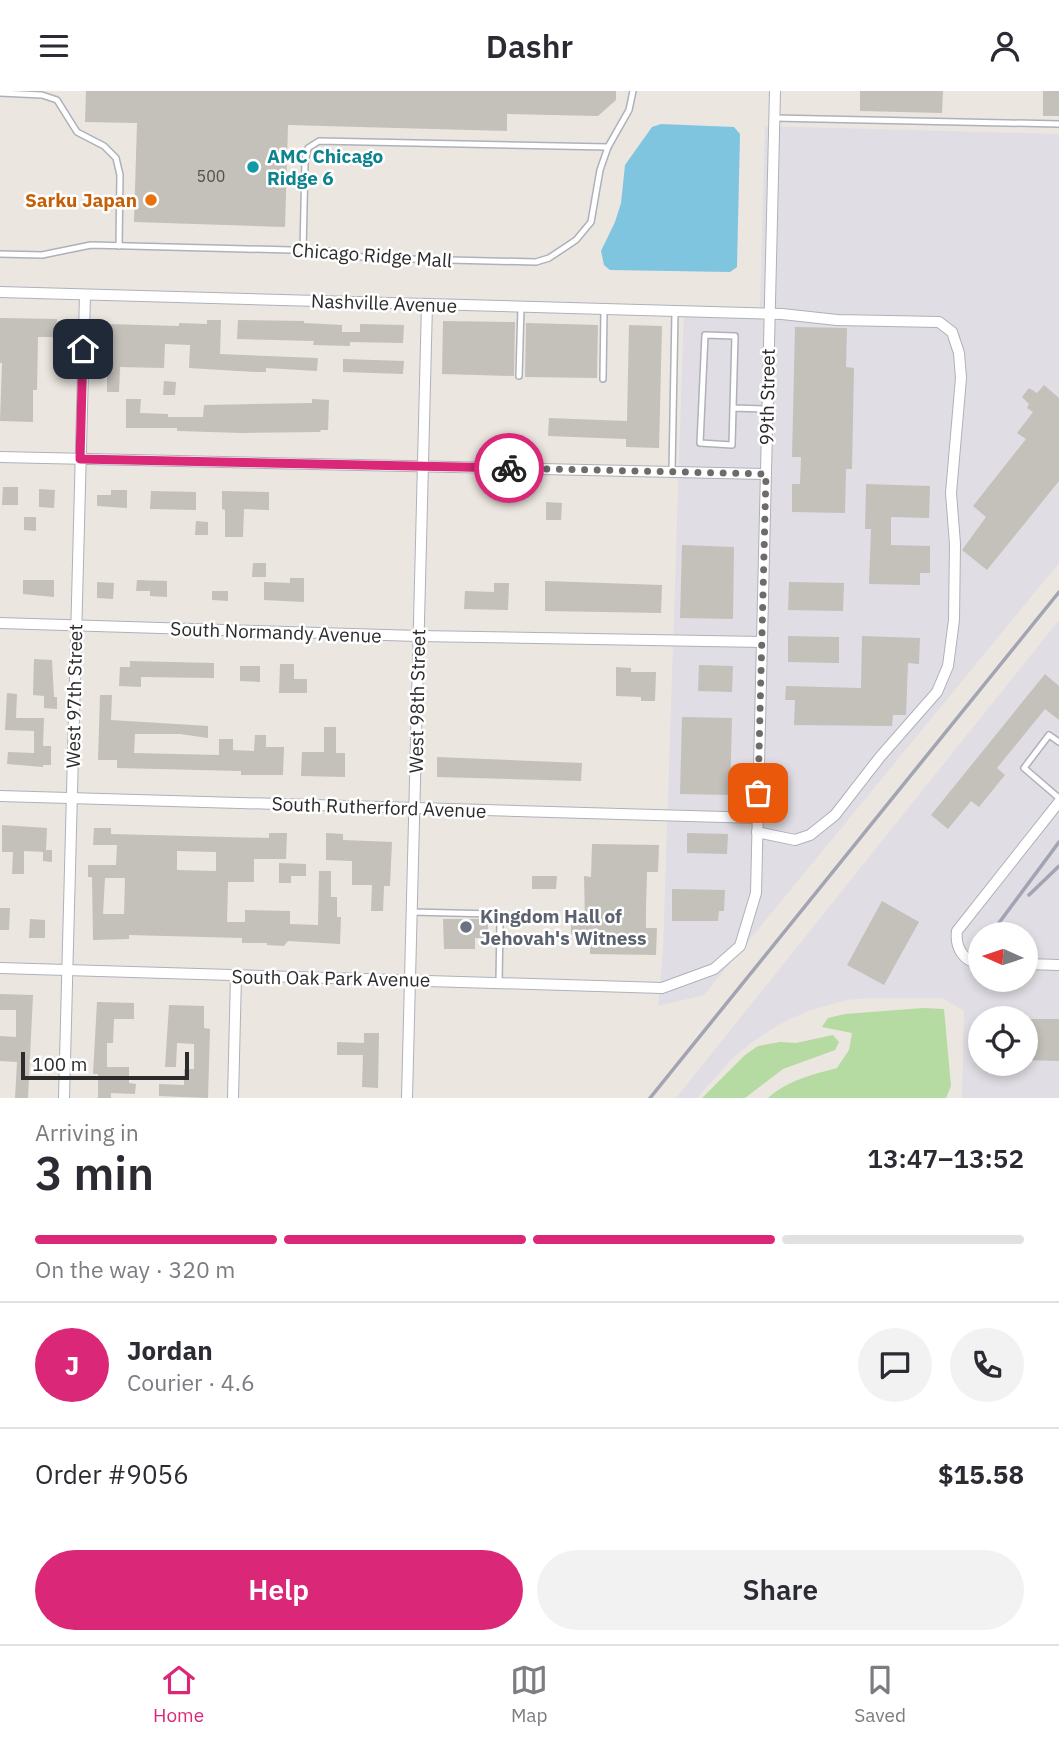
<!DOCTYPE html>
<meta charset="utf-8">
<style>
body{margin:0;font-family:"IBM Plex Sans",sans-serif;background:#f2f2f3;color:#2b2b33;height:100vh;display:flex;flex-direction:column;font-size:26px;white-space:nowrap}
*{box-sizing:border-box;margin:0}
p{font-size:23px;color:#7c7c81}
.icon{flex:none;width:38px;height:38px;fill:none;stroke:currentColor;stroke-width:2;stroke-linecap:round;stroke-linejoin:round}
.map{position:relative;height:1007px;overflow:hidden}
.side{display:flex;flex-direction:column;background:#fff;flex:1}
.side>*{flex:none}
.needle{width:46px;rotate:273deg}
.fabs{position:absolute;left:968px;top:831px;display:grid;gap:14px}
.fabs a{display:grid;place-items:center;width:70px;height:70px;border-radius:50%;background:#fff;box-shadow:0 4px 10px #0003;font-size:35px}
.scale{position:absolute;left:21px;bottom:18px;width:168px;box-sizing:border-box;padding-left:7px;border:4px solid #2b2b2b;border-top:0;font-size:19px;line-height:24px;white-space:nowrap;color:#2b2b2b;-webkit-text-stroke:5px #fff;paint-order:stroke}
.pin{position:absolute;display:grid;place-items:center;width:60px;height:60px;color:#fff;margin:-30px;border-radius:14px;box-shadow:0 4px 10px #0006}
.courier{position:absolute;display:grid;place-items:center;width:70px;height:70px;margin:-35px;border:5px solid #db2777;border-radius:50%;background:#fff;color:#222;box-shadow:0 2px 9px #0007}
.summary em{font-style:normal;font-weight:600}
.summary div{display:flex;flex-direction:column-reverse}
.summary{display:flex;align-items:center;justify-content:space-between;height:119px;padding:0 35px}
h1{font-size:46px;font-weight:600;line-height:52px}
.bar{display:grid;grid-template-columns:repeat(4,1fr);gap:10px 7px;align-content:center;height:84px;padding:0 35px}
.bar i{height:9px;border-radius:5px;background:#e1e1e2}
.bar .selected{background:#db2777}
.bar p{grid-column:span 4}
.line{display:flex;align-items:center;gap:18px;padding:0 35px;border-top:2px solid #e1e1e2}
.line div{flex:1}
.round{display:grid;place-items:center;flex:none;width:74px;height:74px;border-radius:37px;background:#f2f2f3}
.primary-button{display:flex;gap:14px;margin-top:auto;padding:14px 35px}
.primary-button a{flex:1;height:80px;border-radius:42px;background:#db2777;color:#fff;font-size:28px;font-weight:600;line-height:80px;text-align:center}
.primary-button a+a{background:#f2f2f3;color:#2b2b33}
header{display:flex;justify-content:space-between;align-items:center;height:91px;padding:0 35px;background:#fff;font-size:32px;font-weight:600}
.tabs{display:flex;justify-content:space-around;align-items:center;height:98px;border-top:2px solid #e1e1e2;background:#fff;font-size:19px;color:#7c7c81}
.tabs a{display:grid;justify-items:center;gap:4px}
.tabs .selected{color:#db2777}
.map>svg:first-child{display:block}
.industrial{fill:#e0dee4;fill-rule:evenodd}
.green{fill:#b5daa2}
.water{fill:#7fc5e0}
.building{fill:#c4c0ba;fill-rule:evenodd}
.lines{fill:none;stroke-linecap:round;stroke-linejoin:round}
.lane-casing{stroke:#afb1ba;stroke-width:8}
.street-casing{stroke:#afb1ba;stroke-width:12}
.lane{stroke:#fff;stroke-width:5}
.street{stroke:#fff;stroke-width:10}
.rail{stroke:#a2a4b3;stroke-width:3.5}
.done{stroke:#6e6c6a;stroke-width:7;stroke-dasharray:0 12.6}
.route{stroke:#db2777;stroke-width:9}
.culture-dot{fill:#0f9aa8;stroke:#fff;stroke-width:2.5}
.food-dot{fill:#e8710a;stroke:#fff;stroke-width:2.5}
.worship-dot{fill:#6b7280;stroke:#fff;stroke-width:2.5}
.labels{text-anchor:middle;stroke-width:5;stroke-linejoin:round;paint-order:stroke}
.number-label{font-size:16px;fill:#51504f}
.culture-label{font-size:19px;font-weight:bold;fill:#0d838f;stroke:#fff;text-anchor:start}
.food-label{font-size:19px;font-weight:bold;fill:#c56008;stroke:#fff;text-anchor:end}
.street-label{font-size:19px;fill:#2b2b2b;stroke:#fff}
.worship-label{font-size:19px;font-weight:bold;fill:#5b616d;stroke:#fff;text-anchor:start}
</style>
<header><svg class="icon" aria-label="menu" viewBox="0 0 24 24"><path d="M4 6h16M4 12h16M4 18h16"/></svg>Dashr<svg class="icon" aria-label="person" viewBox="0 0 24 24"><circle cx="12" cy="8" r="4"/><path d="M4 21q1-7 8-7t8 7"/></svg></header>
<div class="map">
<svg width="1059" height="1007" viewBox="0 0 1059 1007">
<rect width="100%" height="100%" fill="#ebe6df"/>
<g class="industrial">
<path d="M765 35 1059 43V472L704 904 658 915 663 860 684 216 760 219Z"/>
<path d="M1059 529V1007H962L964 920 942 907H866L847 909 808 920 778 934 751 952 731 969 697 1007H676ZM980 844H1026V889H980ZM980 928H1026V973H980Z"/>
</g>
<g class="green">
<path d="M923 917 944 918 951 995 946 1007H768C788 989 812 984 837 977L849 959 852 942 822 936 828 927 845 923Z"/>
<path d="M833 944 839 951 835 959 783 978 745 1007H702L745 964 758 955 780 951 796 952Z"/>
</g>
<path class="water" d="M661 33 734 36 740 43 737 176 730 181 610 179 604 174 601 160 615 131 621 112 625 74 652 36Z"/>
<g class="building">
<path d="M86 0H616V9L598 25 507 23V40L288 34 285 136 134 131 137 32 85 31Z"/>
<path d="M860 0H943L942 22 860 20Z"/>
<rect x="1043" y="0" width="16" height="25"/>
<path d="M0 227 57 228 56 246H38L37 299H33V331L0 330 2 272H0Z"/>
<path d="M207 229H221L220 263 318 267 317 280 266 277V281H255L189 277 190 254 165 253 164 277 120 276 119 301H107V233L179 235V232L207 233Z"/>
<path d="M238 229 304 230V232L342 234V241H360V233L404 234 403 252 350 251V255L313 254 314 250 237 248Z"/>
<path d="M443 230 515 231 514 285 442 283Z"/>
<path d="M526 232 598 234 597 287 525 286Z"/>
<path d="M629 234 662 235 659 357 626 356V348L548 345 549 327 627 330Z"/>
<path d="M795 236 847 237 846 276 854 277 852 378H846L845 422 792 421V393H800L801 366H792Z"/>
<path d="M343 268 404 270 403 283 343 281Z"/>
<path d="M164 290 176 291 175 304H163Z"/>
<path d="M1044 294 1059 307V390L987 479 962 459 986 426 973 415 1026 348 1017 342 1033 321 1027 317 1029 313 1022 306 1029 297 1037 302Z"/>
<path d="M126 308H141L140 322 168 323V326H203L204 314 312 312V308L329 309 328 339H321L320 341 242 342 177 340V337H126Z"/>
<path d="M866 393 930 395 929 427 891 426V454L930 455V482H920V494L869 493 871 438H865Z"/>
<path d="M3 396H18V414H2Z"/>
<path d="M39 398 55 399 54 417 39 416Z"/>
<path d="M111 399H127V417L97 415V404H111Z"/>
<path d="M151 400 196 401V419L150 418Z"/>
<path d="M222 400 269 401V419L244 418 243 446H225V419L222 418Z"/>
<path d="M546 411 562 412 561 429H546Z"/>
<path d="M24 426H36V440L24 439Z"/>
<path d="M196 430 208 431V444H195Z"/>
<path d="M682 454 734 456 733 528 680 527Z"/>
<path d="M253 472H266V486H252Z"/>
<path d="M290 487H304V511L264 509V491L290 492Z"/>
<path d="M23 489H54V506L23 503Z"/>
<path d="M137 489 167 490V506L150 505V500H136Z"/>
<path d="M545 490 662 494 661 522 545 520Z"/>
<path d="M97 491 114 492 113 508 97 507Z"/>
<path d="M789 491 844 492 843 520 788 519Z"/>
<path d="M494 492H509L508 519 464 518 465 500 494 501Z"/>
<path d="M212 500H228V510L212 509Z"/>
<path d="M788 545 839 546V572L788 571Z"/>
<path d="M862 545 920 547 919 573 908 572 906 624H893L892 635 794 634 795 609H785L786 595 861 597Z"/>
<path d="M34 568 52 569 54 606H57V618L44 617V605L33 604Z"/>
<path d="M130 570 214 572V587L141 586V596L119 595 120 576H130Z"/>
<path d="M280 573H294V588H307V602H279Z"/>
<path d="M699 574 733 575 732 601 698 600Z"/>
<path d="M240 575H260V591L240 590Z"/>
<path d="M616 576 631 577V581H656L655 610H641V606L616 605Z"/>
<path d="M1045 583 1059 595V629L1045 618 997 677 1005 684 979 716 971 710 948 738 931 724Z"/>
<path d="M7 602 17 603 16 627H44L43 655H51V674H43V676L7 673 8 661 34 662V640L5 639Z"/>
<path d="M100 604H112L111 629 208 635V647L180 643H135L134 662 219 664V648H233V659L254 660 255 644H266V656H284L283 684H241V680L117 677V669H98Z"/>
<path d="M682 626 732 627 730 704 680 703Z"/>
<path d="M324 636H336V662H345V686L301 685 302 661H324Z"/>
<path d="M437 666 582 672 581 690 437 686Z"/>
<path d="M2 734 47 737 46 759H52V771L43 770V761L24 760V783H12L13 761H2Z"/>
<path d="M94 737H111V743L269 747V742H287L286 768H254V791H228L227 831H245V819L290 820V833L318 834 319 780H331V806H337V826H341L340 853 288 850 284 855 267 854V852H242V847L129 844V848L93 849 92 786H88V774H116L117 754H93ZM177 760 216 761V780L177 779ZM105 787H125L124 823H103Z"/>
<path d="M326 742 343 743V749L392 751 390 795H384L383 820H371L372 794H352V770L326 769Z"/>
<path d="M687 742 728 743 727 763 687 762Z"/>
<path d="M592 753 659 754 658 781H647L646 816V837H657L656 864 590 863V843H571V830H585L584 785 591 786Z"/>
<path d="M279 772 306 773V785H291V792H279Z"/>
<path d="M532 785H557L556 798H532Z"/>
<path d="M672 798 725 799 724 820H719L718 830H672Z"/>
<path d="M882 810 919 831 884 894 847 874Z"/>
<path d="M0 817H10L9 839H0Z"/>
<path d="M30 828 45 829V847H29Z"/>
<path d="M443 828H488V847H475V858H444Z"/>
<path d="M0 903 33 904 28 1007H15L17 971 0 970V945L16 946V919H0Z"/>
<path d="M97 911 134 912V928H114L113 952H107V976H129V992L136 993 135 1003 111 1002V1007H98V983H93Z"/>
<path d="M169 914 204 915V937L210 938 208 1007 159 1005V993L184 994V978H194V953L177 952 176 976H165Z"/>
<path d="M1026 928H1059V970L1026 969Z"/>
<path d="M364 942H379L378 997 362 996 363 964H337V951L364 952Z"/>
</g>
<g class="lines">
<defs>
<g id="lane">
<path d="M0 2 42 4 57 9 77 41 104 55 116 67 120 84 119 155"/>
<path d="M774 27 1059 33"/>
<path d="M303 159 305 71 308 57 319 50 608 56"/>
<path d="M0 163 42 164 91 154 329 160 368 167 536 171 549 167 576 149 591 131 600 79 608 56 629 19 633 0"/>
<path d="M519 285 521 216"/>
<path d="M603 288 604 219"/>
<path d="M733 317 735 245 705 244 700 352 732 354 733 317 767 318"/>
<path d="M672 380 675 221"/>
<path d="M1059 651 1049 644 1024 677 1059 707"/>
<path d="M412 821 493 823 500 830 499 892"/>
</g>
<g id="street">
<path d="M0 201 782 223 837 229 939 231 952 241 959 262 961 287 951 402 955 453 954 529 948 575 937 601 880 666 835 724 810 744 795 749 757 741"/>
<path d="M0 366 766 383"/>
<path d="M0 532 418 545 762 551"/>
<path d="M0 705 758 727"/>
<path d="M980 872C963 871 955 856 957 840L1059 711"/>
<path d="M1026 873 1059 874"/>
<path d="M0 877 662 897 714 878 740 855 756 802 775 0"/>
<path d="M64 1007 85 204"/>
<path d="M233 1007 236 885"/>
<path d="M407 1007 427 213"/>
</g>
</defs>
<use href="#lane" class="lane-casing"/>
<use href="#street" class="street-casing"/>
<use href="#lane" class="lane"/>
<use href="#street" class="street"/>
<g class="rail">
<path d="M1029 804 1059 775"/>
<path d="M990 844 1059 751"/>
<path d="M650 1007 1059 501"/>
</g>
</g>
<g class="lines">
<path class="done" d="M509 377 766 383 758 702"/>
<path class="route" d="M83 258 80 368 509 377"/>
</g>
<circle class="culture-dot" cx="253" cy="76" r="7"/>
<circle class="food-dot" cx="151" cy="109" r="7"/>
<circle class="worship-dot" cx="466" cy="836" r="7"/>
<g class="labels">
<g class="number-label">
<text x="211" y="91">500</text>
</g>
<g class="culture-label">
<text x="267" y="72">AMC Chicago<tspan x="267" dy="22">Ridge 6</tspan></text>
</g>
<g class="food-label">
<text x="137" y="116">Sarku Japan</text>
</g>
<g class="street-label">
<text transform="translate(372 164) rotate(4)" y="7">Chicago Ridge Mall</text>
<text transform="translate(384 212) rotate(2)" y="7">Nashville Avenue</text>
<text transform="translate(767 306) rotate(-89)" y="7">99th Street</text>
<text transform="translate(276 541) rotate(2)" y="7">South Normandy Avenue</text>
<text transform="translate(74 605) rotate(-89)" y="7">West 97th Street</text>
<text transform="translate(417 610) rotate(-89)" y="7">West 98th Street</text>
<text transform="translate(379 716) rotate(2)" y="7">South Rutherford Avenue</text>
<text transform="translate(331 887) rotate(1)" y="7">South Oak Park Avenue</text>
</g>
<g class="worship-label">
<text x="480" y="832">Kingdom Hall of<tspan x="480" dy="22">Jehovah's Witness</tspan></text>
</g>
</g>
</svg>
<div class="fabs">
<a><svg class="needle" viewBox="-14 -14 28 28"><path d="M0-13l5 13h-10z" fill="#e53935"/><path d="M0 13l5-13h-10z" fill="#7c7c81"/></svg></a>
<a><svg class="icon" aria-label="locate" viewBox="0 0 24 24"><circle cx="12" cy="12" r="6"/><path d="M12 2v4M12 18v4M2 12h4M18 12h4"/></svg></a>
</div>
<div class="scale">100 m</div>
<div class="pin" style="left:758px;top:702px;background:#ea580c"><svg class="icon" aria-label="bag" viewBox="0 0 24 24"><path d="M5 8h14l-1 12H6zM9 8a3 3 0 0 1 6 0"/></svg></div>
<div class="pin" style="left:83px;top:258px;background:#1f2937"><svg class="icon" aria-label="home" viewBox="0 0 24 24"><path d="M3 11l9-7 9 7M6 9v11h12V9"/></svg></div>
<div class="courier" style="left:509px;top:377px"><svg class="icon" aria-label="bike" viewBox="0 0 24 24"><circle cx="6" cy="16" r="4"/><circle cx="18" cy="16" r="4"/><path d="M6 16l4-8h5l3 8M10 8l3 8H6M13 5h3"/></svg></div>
</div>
<section class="side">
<div class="summary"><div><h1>3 min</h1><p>Arriving in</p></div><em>13:47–13:52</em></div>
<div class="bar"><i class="selected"></i><i class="selected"></i><i class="selected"></i><i></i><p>On the way · 320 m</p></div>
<div class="line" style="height:126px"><b class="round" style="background:#db2777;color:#fff">J</b><div><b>Jordan</b><p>Courier · 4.6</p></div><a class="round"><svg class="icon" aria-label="chat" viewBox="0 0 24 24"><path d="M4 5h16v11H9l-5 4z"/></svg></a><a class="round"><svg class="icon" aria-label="phone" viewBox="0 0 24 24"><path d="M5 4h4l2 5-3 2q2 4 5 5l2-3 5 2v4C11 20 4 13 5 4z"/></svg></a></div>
<div class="line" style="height:91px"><div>Order #9056</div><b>$15.58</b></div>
<div class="primary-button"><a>Help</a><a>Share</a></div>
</section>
<nav class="tabs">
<a class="selected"><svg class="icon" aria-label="home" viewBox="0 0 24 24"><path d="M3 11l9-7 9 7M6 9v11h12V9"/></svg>Home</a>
<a><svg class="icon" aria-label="map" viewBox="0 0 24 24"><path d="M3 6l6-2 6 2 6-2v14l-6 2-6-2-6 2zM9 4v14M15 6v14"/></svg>Map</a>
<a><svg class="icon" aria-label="saved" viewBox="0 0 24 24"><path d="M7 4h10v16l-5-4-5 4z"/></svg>Saved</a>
</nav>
